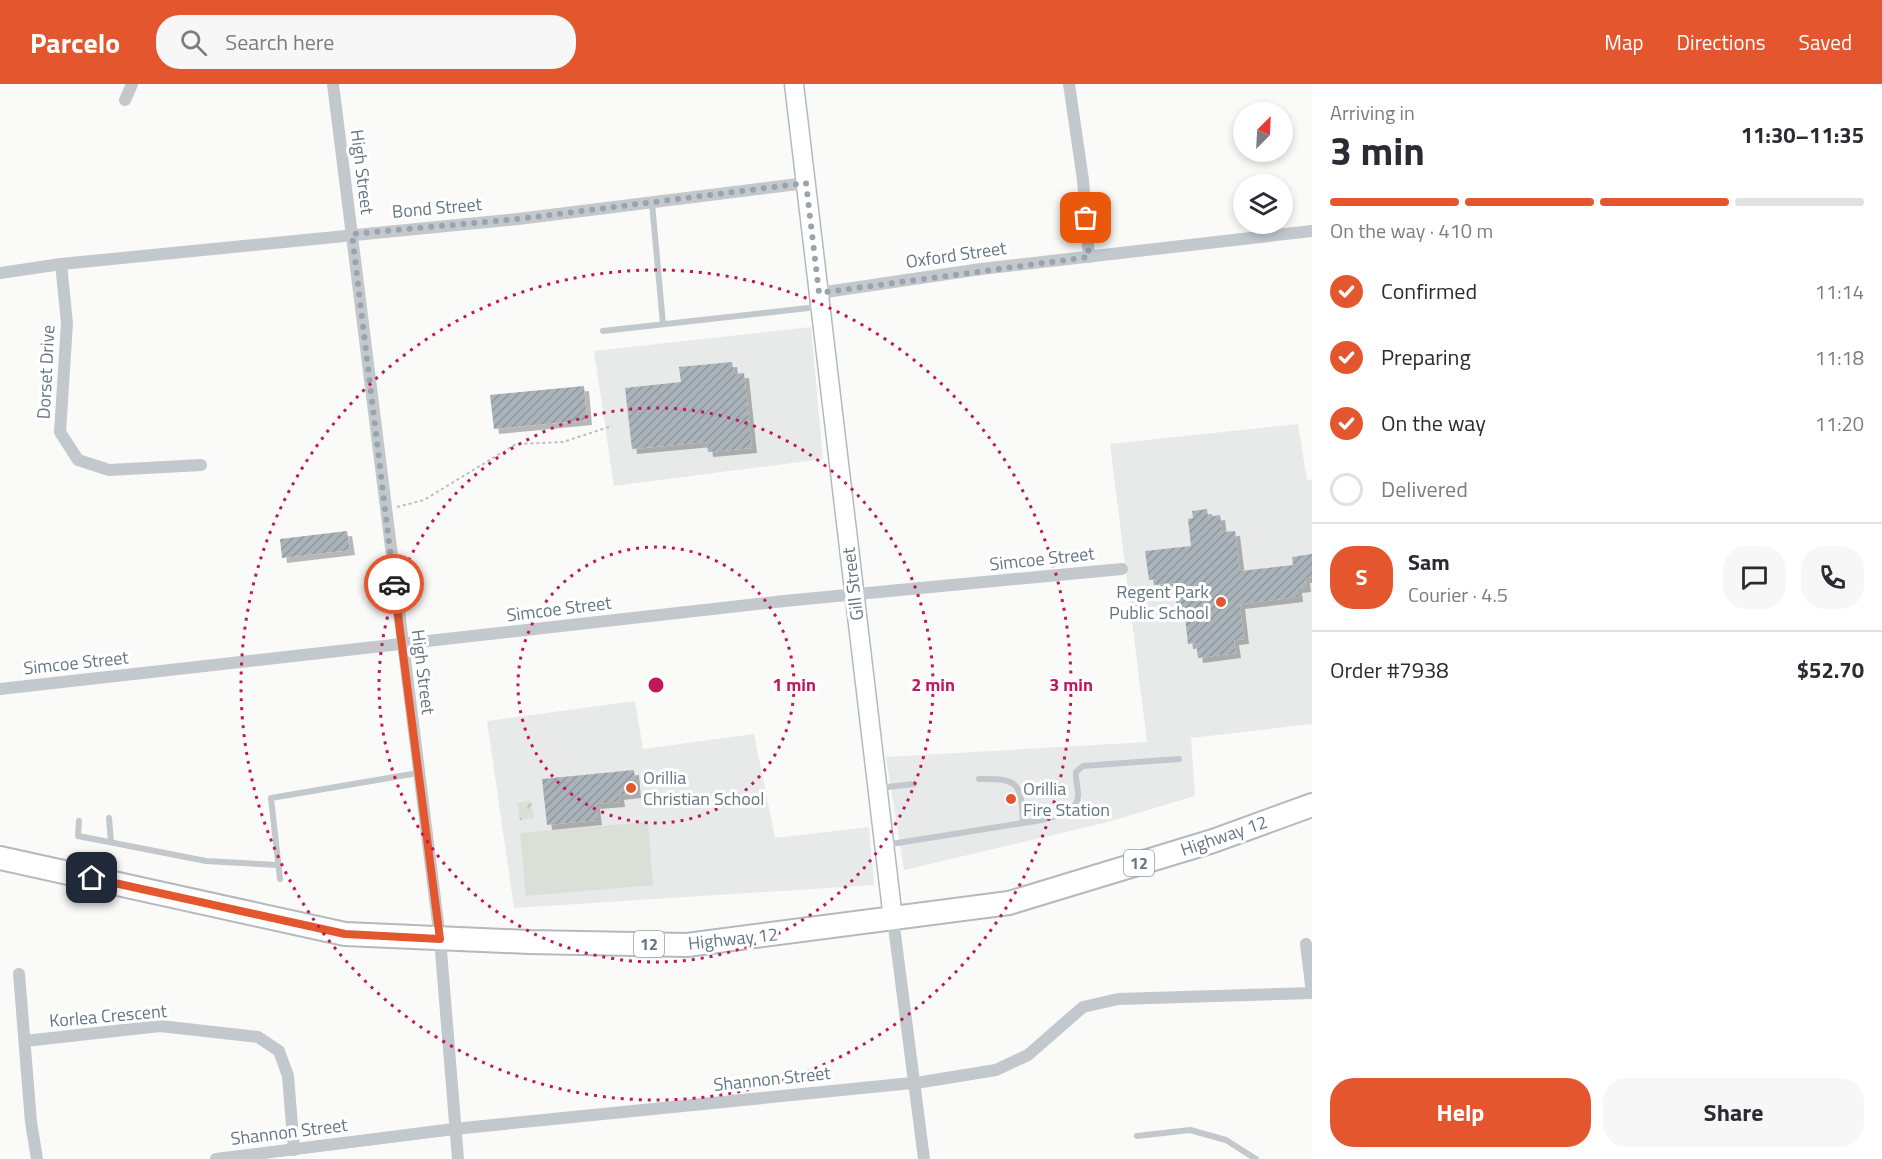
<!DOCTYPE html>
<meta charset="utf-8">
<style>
body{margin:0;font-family:"Titillium Web",sans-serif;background:#f7f7f7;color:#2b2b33;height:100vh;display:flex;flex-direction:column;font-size:22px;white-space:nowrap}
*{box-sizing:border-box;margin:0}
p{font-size:20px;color:#7c7c81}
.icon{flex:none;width:33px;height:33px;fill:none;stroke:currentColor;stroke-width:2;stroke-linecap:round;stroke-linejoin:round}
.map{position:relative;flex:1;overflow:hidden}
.panel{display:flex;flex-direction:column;background:#fff;width:570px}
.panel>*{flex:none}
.needle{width:39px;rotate:24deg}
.controls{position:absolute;left:1233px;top:18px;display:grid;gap:12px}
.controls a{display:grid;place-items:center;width:60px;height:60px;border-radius:50%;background:#fff;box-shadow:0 3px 9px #0003;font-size:30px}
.pin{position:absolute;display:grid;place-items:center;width:51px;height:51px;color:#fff;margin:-26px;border-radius:12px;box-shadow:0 3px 9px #0006}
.courier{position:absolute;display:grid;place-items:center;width:60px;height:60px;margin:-30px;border:4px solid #e4572e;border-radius:50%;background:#fff;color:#222;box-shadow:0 2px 8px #0007}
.head em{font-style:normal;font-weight:700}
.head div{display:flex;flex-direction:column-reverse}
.head{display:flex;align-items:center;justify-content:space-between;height:102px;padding:0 18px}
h1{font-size:39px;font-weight:700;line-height:45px}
.bar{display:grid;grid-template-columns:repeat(4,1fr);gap:9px 6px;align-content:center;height:72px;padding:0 18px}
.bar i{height:8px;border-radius:4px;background:#e1e1e2}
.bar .selected{background:#e4572e}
.bar p{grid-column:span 4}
.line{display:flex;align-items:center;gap:15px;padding:0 18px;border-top:2px solid #e1e1e2}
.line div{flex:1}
.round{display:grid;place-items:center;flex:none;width:63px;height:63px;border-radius:24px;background:#f7f7f7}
ol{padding:0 18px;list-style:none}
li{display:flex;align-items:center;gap:18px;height:66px}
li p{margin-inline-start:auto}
li .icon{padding:6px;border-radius:50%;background:#e4572e;color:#fff;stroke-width:4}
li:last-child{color:#7c7c81}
li i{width:33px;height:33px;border:3px solid #e1e1e2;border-radius:50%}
.cta{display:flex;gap:12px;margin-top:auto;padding:12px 18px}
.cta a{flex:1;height:69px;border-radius:24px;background:#e4572e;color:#fff;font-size:24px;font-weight:700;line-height:69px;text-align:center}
.cta a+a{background:#f7f7f7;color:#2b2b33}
header{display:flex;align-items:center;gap:36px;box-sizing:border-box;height:84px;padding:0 30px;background:#e4572e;color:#fff}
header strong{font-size:28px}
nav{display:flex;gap:33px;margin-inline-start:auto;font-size:21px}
.search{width:420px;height:54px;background:#f7f7f7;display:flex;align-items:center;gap:15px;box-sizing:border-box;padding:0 21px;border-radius:24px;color:#7c7c81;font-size:22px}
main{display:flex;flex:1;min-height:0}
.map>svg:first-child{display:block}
.built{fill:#e8e9e9}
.forest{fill:url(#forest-crowns)}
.pitch{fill:#dadfd7}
.building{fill:url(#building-hatch);filter:url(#shadow)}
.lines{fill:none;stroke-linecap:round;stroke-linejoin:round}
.secondary-casing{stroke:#b3babf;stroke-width:21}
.highway-casing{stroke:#b4b9bd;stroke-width:26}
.path{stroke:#bbbfc2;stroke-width:2;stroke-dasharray:3 3;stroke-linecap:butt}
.lane{stroke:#c3c8cc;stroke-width:6}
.street{stroke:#c3c8cc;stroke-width:12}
.secondary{stroke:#fff;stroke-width:18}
.highway{stroke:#fff;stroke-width:22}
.done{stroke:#99a4ac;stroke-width:6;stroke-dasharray:0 10.8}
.route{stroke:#e4572e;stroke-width:8}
.ring{fill:none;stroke:#c2185b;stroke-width:3;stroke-dasharray:3 6}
.poi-dot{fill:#e4572e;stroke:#fff;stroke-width:2}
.labels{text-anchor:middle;stroke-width:6;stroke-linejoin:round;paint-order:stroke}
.shield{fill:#fff;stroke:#939fa8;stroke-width:1.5}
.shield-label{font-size:16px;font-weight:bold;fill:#657683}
.street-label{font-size:18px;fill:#657683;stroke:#fff}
.poi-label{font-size:18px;fill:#657683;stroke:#fff;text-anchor:start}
.centre{fill:#c2185b;stroke:#fff;stroke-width:3}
.ring-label{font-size:18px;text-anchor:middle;font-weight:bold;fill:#c2185b;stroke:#fff;stroke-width:6;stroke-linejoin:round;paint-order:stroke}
</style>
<header>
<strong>Parcelo</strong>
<div class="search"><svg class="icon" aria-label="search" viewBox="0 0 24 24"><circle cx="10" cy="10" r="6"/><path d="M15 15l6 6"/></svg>Search here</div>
<nav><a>Map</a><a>Directions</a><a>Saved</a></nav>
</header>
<main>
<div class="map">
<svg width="1312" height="1075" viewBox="0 0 1312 1075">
<defs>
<pattern id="forest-crowns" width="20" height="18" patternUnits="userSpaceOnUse" patternTransform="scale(1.5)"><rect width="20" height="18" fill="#dadfd7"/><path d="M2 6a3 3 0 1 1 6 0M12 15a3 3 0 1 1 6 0" fill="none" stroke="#b4b9b4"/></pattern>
<pattern id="building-hatch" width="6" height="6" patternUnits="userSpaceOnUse" patternTransform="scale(1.5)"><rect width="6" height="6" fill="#aab3b9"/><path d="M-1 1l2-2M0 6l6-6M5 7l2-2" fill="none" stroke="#8e969c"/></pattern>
<filter id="shadow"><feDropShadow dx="5" dy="5" stdDeviation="0" flood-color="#0004"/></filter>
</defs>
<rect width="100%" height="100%" fill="#fafaf8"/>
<g class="built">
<path d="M811 243 823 375 614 402 594 267Z"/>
<path d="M1298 340 1307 396H1312V640L1191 654 1195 712 1108 738 904 786 886 673 1147 658 1110 360Z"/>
<path d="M635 617 643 665 754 650 775 754 869 743 874 801 514 824 487 637Z"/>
</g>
<path class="forest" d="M531 717 534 734 520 736 517 719Z"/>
<path class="pitch" d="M648 738 653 801 526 812 520 749Z"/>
<g class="building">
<path d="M732 278 734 290 744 289 752 364 708 368 707 358 632 365 625 304 681 298 679 283Z"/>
<path d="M584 302 587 336 494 345 490 311Z"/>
<path d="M1207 425 1208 433 1220 431 1222 448 1235 447 1240 487 1293 481 1292 473 1312 470V493L1305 494 1306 503 1297 504 1298 513 1240 520 1244 555 1234 556 1236 569 1198 574 1196 559 1188 560 1184 525 1177 526 1174 499 1156 501 1155 495 1149 496 1145 467 1191 462 1188 435 1193 434 1192 427Z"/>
<path d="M347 447 350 466 282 474 280 455Z"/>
<path d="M634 686 636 709 619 711 620 718 595 720 597 736 547 741 542 695Z"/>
</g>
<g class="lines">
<defs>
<path id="secondary" d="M794 0 893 835"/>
<path id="highway" d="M0 774 345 850 529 858 687 861 1009 819 1213 757 1312 721"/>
</defs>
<use href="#secondary" class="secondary-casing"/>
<use href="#highway" class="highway-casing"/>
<path class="path" d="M397 423 424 416 516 360 563 358 612 342"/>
<g class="lane">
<path d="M652 119 663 240"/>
<path d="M603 247 817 223"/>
<path d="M979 695C1020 694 1021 700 1023 739"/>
<path d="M878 704 914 700"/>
<path d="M109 734 111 758"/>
<path d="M79 737 78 752 206 777 278 781"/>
<path d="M885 761 1042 736C1055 732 1076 729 1078 713 1079 705 1075 697 1076 688L1083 682 1179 675"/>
<path d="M280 795 271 714 418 689"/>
<path d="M1137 1052 1190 1046 1226 1056 1256 1075"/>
</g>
<g class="street">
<path d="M333 0 440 855 458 1075"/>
<path d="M1069 0 1083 96 1089 173"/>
<path d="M125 16 132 0"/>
<path d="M61 180 67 239 60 348 78 376 109 386 201 381"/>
<path d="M0 189 61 180 518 135 806 99"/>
<path d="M819 209 981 185 1312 147"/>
<path d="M0 605 784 517 1122 485"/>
<path d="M893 835 924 1075"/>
<path d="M1306 860 1312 909"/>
<path d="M19 890 31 1038 37 1075"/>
<path d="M25 957 160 942 258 953 279 967 288 992 294 1066"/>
<path d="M216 1075 454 1045 922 998 996 986 1028 971 1083 923 1118 915 1312 909"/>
</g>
<use href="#secondary" class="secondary"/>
<use href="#highway" class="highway"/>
</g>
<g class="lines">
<path class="done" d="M394 500 352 150 518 135 806 99 819 209 1089 173 1086 134"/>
<path class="route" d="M92 794 345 850 440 855 394 500"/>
</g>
<g class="ring">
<circle cx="656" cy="601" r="138"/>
<circle cx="656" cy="601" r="277"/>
<circle cx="656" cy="601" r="415"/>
</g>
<g class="poi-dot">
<circle cx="1221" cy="518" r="6"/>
<circle cx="631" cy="704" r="6"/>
<circle cx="1011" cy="715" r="6"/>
</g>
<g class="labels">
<g class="shield">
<rect x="1124" y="766" width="30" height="26" rx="4.5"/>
<rect x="634" y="847" width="30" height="26" rx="4.5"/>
</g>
<g class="shield-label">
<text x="1139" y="785">12</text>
<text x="649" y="866">12</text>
</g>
<g class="street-label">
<text transform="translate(362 88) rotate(83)" y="6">High Street</text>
<text transform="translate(437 124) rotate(-5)" y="6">Bond Street</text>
<text transform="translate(956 171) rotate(-8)" y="6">Oxford Street</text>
<text transform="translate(46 288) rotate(-87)" y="6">Dorset Drive</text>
<text transform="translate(1042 475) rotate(-6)" y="6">Simcoe Street</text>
<text transform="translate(853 500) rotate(-97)" y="6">Gill Street</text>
<text transform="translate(559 525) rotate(-7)" y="6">Simcoe Street</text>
<text transform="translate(76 579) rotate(-6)" y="6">Simcoe Street</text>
<text transform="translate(423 588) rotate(83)" y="6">High Street</text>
<text transform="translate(1224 752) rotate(-19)" y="6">Highway 12</text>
<text transform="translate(733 855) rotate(-6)" y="6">Highway 12</text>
<text transform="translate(108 932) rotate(-5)" y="6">Korlea Crescent</text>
<text transform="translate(772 995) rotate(-6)" y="6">Shannon Street</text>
<text transform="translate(289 1048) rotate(-7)" y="6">Shannon Street</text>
</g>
<g class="poi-label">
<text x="1209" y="514" text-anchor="end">Regent Park<tspan x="1209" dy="21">Public School</tspan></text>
<text x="643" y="700">Orillia<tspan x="643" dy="21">Christian School</tspan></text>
<text x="1023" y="711">Orillia<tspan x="1023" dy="21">Fire Station</tspan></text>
</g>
</g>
<circle cx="656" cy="601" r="9" class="centre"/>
<g class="ring-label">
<text x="794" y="607">1 min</text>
<text x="933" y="607">2 min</text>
<text x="1071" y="607">3 min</text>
</g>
</svg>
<div class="controls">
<a><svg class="needle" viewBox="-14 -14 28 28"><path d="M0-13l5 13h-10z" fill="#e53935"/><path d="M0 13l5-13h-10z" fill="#7c7c81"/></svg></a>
<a><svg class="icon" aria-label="layers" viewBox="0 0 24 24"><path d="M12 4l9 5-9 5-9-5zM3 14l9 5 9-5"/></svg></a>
</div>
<div class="pin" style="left:1086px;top:134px;background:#ea580c"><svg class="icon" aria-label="bag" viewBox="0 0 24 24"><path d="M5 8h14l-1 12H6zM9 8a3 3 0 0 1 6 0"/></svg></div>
<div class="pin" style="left:92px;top:794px;background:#1f2937"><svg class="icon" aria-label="home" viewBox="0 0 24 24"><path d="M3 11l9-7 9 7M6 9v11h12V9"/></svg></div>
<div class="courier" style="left:394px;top:500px"><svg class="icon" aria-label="car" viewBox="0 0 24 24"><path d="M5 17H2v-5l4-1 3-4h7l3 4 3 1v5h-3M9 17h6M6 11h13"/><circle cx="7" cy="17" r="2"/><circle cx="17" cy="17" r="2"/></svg></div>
</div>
<section class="panel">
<div class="head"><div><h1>3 min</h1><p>Arriving in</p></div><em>11:30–11:35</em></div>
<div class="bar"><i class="selected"></i><i class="selected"></i><i class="selected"></i><i></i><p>On the way · 410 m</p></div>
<ol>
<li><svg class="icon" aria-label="check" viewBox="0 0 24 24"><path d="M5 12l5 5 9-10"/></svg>Confirmed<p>11:14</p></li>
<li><svg class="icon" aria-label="check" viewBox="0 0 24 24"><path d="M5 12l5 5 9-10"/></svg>Preparing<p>11:18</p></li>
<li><svg class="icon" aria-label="check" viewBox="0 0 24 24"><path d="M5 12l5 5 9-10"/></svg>On the way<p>11:20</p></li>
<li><i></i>Delivered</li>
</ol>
<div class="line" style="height:108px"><b class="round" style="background:#e4572e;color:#fff">S</b><div><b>Sam</b><p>Courier · 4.5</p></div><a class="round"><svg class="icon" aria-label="chat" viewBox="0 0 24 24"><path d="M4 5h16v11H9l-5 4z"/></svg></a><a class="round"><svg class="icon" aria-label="phone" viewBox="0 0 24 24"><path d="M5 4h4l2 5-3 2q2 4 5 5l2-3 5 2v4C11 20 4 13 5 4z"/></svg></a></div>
<div class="line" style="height:78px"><div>Order #7938</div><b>$52.70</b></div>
<div class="cta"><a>Help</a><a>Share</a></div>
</section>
</main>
